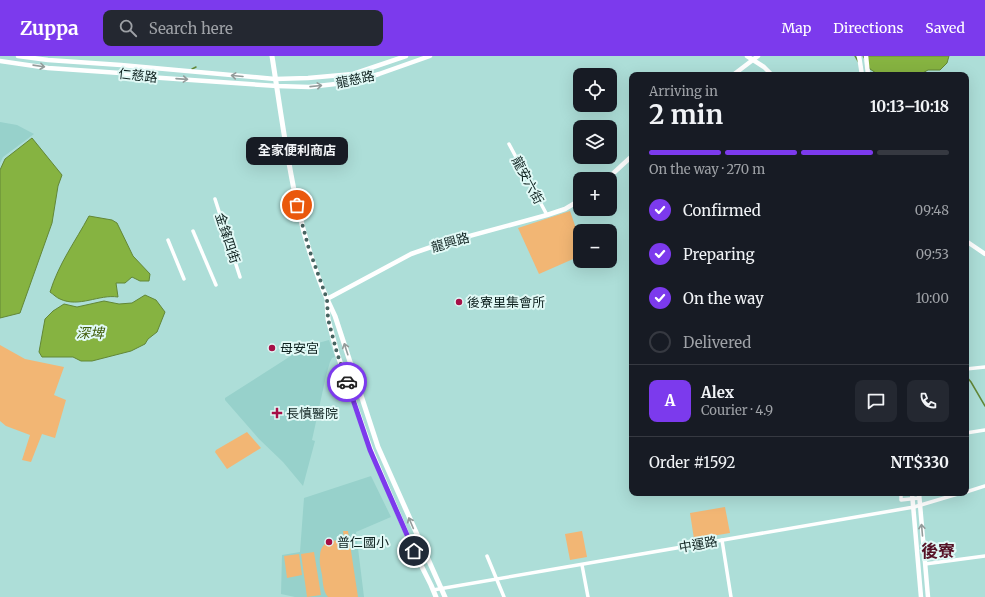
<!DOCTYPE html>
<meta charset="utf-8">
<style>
body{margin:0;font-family:Merriweather,"Noto Sans TC",serif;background:#242831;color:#f1f3f6;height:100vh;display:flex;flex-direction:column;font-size:15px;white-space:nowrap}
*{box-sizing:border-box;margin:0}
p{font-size:13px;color:#9ea1a6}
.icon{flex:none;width:22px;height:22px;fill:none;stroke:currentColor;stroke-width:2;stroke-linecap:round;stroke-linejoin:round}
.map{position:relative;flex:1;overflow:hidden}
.panel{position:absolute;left:629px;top:16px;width:340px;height:424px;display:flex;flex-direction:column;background:#171b24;border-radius:8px;box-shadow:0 4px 16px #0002}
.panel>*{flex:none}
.controls{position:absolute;left:573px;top:12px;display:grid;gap:8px}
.controls a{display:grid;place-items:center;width:44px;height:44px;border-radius:8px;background:#171b24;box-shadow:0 4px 16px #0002;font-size:20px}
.pin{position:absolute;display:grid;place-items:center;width:34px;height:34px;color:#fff;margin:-17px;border:2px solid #fff;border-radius:50%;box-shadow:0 1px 4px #0007}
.courier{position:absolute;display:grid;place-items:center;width:40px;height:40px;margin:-20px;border:3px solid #7c3aed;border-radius:50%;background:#fff;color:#222;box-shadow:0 1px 5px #0007}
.bubble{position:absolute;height:28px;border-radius:8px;background:#171b24;box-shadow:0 4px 16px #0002;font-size:13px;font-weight:700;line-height:28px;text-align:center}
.summary em{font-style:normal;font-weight:700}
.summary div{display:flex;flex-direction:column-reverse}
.summary{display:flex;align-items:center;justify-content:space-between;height:68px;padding:0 20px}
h1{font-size:26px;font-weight:700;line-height:30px}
.bar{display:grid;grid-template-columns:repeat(4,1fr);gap:6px 4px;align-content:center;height:48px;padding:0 20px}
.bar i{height:5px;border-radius:3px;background:#363941}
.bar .selected{background:#7c3aed}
.bar p{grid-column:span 4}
.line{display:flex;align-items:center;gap:10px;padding:0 20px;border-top:1px solid #363941}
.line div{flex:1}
.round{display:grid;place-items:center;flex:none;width:42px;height:42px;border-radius:8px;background:#242831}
ol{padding:0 20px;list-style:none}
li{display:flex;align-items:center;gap:12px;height:44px}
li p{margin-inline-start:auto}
li .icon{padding:4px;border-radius:50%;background:#7c3aed;color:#fff;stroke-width:4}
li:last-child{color:#9ea1a6}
li i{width:22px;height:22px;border:2px solid #363941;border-radius:50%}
header{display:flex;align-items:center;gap:24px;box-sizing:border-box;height:56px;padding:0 20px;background:#7c3aed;color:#fff}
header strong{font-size:19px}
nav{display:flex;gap:22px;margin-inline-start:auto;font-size:14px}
.search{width:280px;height:36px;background:#242831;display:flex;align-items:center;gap:10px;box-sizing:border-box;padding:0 14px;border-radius:8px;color:#9ea1a6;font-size:15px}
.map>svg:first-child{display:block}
.built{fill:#97d1cb}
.green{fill:#f2b674}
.water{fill:#86b341;stroke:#628737}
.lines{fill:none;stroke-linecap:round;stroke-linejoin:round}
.stream{stroke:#628737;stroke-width:1.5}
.minor{stroke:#fff;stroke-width:3.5}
.tertiary{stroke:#fff;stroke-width:4.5}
.secondary{stroke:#fff;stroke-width:5}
.oneway{stroke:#939b9a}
.done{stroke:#466360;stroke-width:4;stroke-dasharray:0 7.2}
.route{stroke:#7c3aed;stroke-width:5}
.poi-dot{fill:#a61047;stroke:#e1f9f6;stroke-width:1.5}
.labels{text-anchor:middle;stroke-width:4;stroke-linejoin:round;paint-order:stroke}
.street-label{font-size:13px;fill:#0e211f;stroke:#e1f9f6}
.poi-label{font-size:13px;fill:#0e211f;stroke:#e1f9f6;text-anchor:start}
.water-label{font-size:14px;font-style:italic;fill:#405d0b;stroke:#e1f9f6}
.district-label{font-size:17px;font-weight:bold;fill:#551125;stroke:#e1f9f6}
</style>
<header>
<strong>Zuppa</strong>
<div class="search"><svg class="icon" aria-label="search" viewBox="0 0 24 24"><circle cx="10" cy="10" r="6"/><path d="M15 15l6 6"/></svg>Search here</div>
<nav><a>Map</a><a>Directions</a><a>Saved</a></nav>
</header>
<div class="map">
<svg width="985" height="541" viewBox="0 0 985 541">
<rect width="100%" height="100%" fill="#added8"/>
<g class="built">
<path d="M0 66 17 69 34 78 3 101 0 107Z"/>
<path d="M329 284 335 301 332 302 330 306 326 320 312 384 315 385 303 430 283 406 259 383 225 344V342L297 296 318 287Z"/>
<path d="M371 420 391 461 356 476 364 541H295L281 538 282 499 300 496 304 442Z"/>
</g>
<g class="green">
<path d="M570 155 580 184V200L539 218 518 172Z"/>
<path d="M0 289 25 303 64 311 54 339 66 344 55 382 42 378 31 406 22 404 30 379 6 370 0 365Z"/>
<path d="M247 376 261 392 227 413 215 396 216 394Z"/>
<path d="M725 451 730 477 694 483 690 457Z"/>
<path d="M343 475H348L358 541H328C323 535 323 527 322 519 321 513 319 507 320 500 320 486 333 481 345 487Z"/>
<path d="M582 475 587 501 570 504 565 478Z"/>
<path d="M314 496 321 539 307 541 301 498Z"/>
<path d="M299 498 302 519 287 522 284 500Z"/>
</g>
<g class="water">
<path d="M863 0H949L947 7 940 14H928L919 19H879L870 13Z"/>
<path d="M32 82 62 119 58 130 52 167 20 257 0 262V114L5 103Z"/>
<path d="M89 160 112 164 117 167 133 200 150 218 149 225H140L132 221 125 227H116L118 241C99 238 79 252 60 243 57 242 53 238 50 236 59 207 75 186 89 160Z"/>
<path d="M145 239 156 244 165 256 157 276 148 283 145 288 131 295 92 305H81L73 301H42L39 296 45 263 53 255 64 248 77 251 104 245 119 248 132 247Z"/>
</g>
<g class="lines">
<g class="stream">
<path d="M855 0 859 7"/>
<path d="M192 13 196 11"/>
<path d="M966 320 971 326 985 350"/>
</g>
<g class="minor">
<path d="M509 88 547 159"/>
<path d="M215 143 240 221"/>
<path d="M193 175 216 229"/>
<path d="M168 184 184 223"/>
<path d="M966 313 985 311"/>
<path d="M966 377 985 374"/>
<path d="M966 436 985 430"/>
<path d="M901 437V444L919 442"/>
<path d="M722 484 731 541"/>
<path d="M487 500 504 541"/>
<path d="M925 508 985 500"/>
<path d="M582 509 588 541"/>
<path d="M433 534 914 451 961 437"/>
</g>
<g class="tertiary">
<path d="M18 0 48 4 121 9 275 23 308 22 353 18 406 0"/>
<path d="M747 0 764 11 772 19"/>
<path d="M859 0 862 19"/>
<path d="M866 0 868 19"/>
<path d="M0 5 48 12 120 17 148 21 277 30 309 31 353 26 379 18 430 0"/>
<path d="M733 19 758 0"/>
<path d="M607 123 632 100"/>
<path d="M966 185 985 198"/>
<path d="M327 243 411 198 440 188 547 159 565 153 580 144"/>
<path d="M912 437 921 541"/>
<path d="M919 437 928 541"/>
</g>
<g class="secondary">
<path d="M272 0C286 88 295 180 335 260L378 391 445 541"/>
<path d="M327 246 328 263 337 297 371 394 414 495 431 529 436 541"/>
</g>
</g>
<defs><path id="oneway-shaft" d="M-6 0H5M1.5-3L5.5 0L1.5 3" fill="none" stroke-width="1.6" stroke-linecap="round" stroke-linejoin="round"/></defs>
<g class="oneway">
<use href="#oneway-shaft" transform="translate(39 10) rotate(8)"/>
<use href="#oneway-shaft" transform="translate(237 20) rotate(-175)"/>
<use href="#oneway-shaft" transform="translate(182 23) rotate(4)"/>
<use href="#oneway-shaft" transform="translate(316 30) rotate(-6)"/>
<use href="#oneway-shaft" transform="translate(346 293) rotate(-108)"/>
<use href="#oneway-shaft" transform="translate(411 467) rotate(-113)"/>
<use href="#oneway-shaft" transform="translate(922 474) rotate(-95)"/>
</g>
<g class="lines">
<path class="done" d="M297 149 309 193 327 243 328 263 337 297 347 326"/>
<path class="route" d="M347 326 370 394 414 495"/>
</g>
<g class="poi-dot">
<circle cx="459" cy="246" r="4"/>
<circle cx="272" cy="292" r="4"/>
<path d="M275 351h4v4h4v4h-4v4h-4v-4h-4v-4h4z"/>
<circle cx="329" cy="486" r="4"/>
</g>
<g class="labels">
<g class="street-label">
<text transform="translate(138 19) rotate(6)" y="5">仁慈路</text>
<text transform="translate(355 23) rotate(-12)" y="5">龍慈路</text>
<text transform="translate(528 124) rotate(62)" y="5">龍安六街</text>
<text transform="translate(228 182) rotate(72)" y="5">金鋒四街</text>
<text transform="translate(450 186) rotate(-16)" y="5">龍興路</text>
<text transform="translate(698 488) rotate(-10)" y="5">中運路</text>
</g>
<g class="poi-label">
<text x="467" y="251">後寮里集會所</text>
<text x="280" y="297">母安宮</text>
<text x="286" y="362">長慎醫院</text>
<text x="337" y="491">普仁國小</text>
</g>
<g class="water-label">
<text x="90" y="282">深埤</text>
</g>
<g class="district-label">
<text x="938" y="501">後寮</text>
</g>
</g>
</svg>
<div class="controls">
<a><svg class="icon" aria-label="locate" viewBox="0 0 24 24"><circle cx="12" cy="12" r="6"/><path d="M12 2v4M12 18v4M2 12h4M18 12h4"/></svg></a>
<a><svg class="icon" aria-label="layers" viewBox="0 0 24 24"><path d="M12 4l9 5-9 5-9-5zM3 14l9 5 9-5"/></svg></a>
<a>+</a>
<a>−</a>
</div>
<div class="pin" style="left:297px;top:149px;background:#ea580c"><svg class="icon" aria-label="bag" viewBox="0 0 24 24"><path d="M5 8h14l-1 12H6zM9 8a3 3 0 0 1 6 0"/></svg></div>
<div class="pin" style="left:414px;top:495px;background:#1f2937"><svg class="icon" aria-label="home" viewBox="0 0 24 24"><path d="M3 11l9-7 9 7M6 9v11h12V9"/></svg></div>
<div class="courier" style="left:347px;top:326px"><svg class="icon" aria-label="car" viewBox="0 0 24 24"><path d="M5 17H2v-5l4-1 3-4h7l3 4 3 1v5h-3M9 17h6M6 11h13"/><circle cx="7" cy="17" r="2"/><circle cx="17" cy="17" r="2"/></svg></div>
<div class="bubble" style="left:246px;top:81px;width:102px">全家便利商店</div>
<section class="panel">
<div class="summary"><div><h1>2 min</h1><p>Arriving in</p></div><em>10:13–10:18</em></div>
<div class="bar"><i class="selected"></i><i class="selected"></i><i class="selected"></i><i></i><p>On the way · 270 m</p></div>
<ol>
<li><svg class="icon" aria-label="check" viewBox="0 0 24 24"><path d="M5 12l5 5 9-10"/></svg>Confirmed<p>09:48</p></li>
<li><svg class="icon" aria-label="check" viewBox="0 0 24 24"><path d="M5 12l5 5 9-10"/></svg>Preparing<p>09:53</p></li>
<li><svg class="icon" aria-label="check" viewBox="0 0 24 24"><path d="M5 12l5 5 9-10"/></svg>On the way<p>10:00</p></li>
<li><i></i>Delivered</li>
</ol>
<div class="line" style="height:72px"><b class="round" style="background:#7c3aed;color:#fff">A</b><div><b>Alex</b><p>Courier · 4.9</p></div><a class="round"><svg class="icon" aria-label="chat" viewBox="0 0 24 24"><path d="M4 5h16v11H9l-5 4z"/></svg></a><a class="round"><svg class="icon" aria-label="phone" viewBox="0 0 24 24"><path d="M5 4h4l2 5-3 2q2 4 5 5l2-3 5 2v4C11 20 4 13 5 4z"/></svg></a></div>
<div class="line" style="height:52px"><div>Order #1592</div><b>NT$330</b></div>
</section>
</div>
